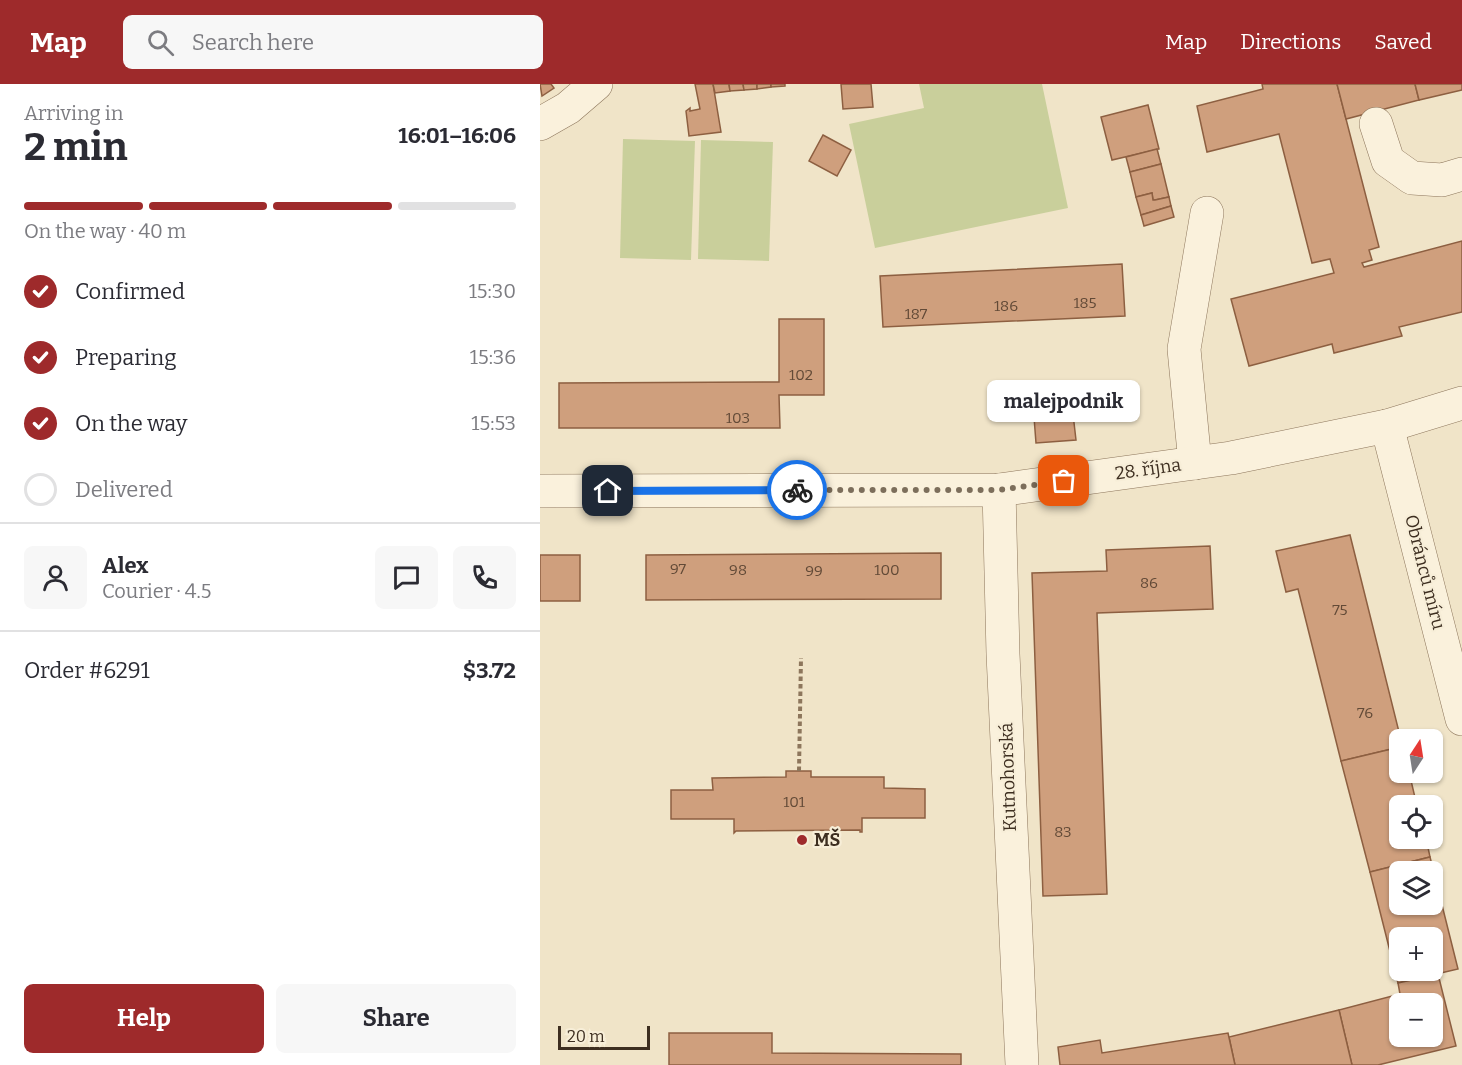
<!DOCTYPE html>
<meta charset="utf-8">
<style>
body{margin:0;font-family:Bitter,serif;background:#f7f7f7;color:#2b2b33;height:100vh;display:flex;flex-direction:column;font-size:22px;white-space:nowrap}
*{box-sizing:border-box;margin:0}
p{font-size:20px;color:#7c7c81}
.icon{flex:none;width:33px;height:33px;fill:none;stroke:currentColor;stroke-width:2;stroke-linecap:round;stroke-linejoin:round}
.map{position:relative;flex:1;overflow:hidden}
.details{display:flex;flex-direction:column;background:#fff;width:540px}
.details>*{flex:none}
.needle{width:39px;rotate:12deg}
.buttons{position:absolute;left:849px;top:645px;display:grid;gap:12px}
.buttons a{display:grid;place-items:center;width:54px;height:54px;border-radius:9px;background:#fff;box-shadow:0 2px 4px #0004;font-size:30px}
.scale{position:absolute;left:18px;bottom:15px;width:92px;box-sizing:border-box;padding-left:6px;border:3px solid #3d2e20;border-top:0;font-size:16px;line-height:21px;white-space:nowrap;color:#3d2e20;-webkit-text-stroke:4px #f7eed8;paint-order:stroke}
.pin{position:absolute;display:grid;place-items:center;width:51px;height:51px;color:#fff;margin:-26px;border-radius:12px;box-shadow:0 3px 9px #0006}
.courier{position:absolute;display:grid;place-items:center;width:60px;height:60px;margin:-30px;border:4px solid #1a73e8;border-radius:50%;background:#fff;color:#222;box-shadow:0 2px 8px #0007}
.bubble{position:absolute;height:42px;border-radius:9px;background:#fff;box-shadow:0 2px 4px #0004;font-size:20px;font-weight:700;line-height:42px;text-align:center}
.head em{font-style:normal;font-weight:700}
.head div{display:flex;flex-direction:column-reverse}
.head{display:flex;align-items:center;justify-content:space-between;height:102px;padding:0 24px}
h1{font-size:39px;font-weight:700;line-height:45px}
.bar{display:grid;grid-template-columns:repeat(4,1fr);gap:9px 6px;align-content:center;height:72px;padding:0 24px}
.bar i{height:8px;border-radius:4px;background:#e1e1e2}
.bar .active{background:#9e2a2b}
.bar p{grid-column:span 4}
.line{display:flex;align-items:center;gap:15px;padding:0 24px;border-top:2px solid #e1e1e2}
.line div{flex:1}
.round{display:grid;place-items:center;flex:none;width:63px;height:63px;border-radius:9px;background:#f7f7f7}
ol{padding:0 24px;list-style:none}
li{display:flex;align-items:center;gap:18px;height:66px}
li p{margin-inline-start:auto}
li .icon{padding:6px;border-radius:50%;background:#9e2a2b;color:#fff;stroke-width:4}
li:last-child{color:#7c7c81}
li i{width:33px;height:33px;border:3px solid #e1e1e2;border-radius:50%}
.action{display:flex;gap:12px;margin-top:auto;padding:12px 24px}
.action a{flex:1;height:69px;border-radius:9px;background:#9e2a2b;color:#fff;font-size:24px;font-weight:700;line-height:69px;text-align:center}
.action a+a{background:#f7f7f7;color:#2b2b33}
header{display:flex;align-items:center;gap:36px;box-sizing:border-box;height:84px;padding:0 30px;background:#9e2a2b;color:#fff}
header strong{font-size:28px}
nav{display:flex;gap:33px;margin-inline-start:auto;font-size:21px}
.search{width:420px;height:54px;background:#f7f7f7;display:flex;align-items:center;gap:15px;box-sizing:border-box;padding:0 21px;border-radius:9px;color:#7c7c81;font-size:22px}
main{display:flex;flex:1;min-height:0}
.map>svg:first-child{display:block}
.green{fill:#c9cf9b}
.building{fill:#cf9f7d;stroke:#8d5f41;stroke-width:1.5;fill-rule:evenodd}
.lines{fill:none;stroke-linecap:round;stroke-linejoin:round}
.minor-casing{stroke:#8d765c;stroke-width:34}
.path{stroke:#8d765c;stroke-width:4;stroke-dasharray:4.5 3;stroke-linecap:butt}
.minor{stroke:#faf1dc;stroke-width:33}
.done{stroke:#7c6e5b;stroke-width:6;stroke-dasharray:0 10.8}
.route{stroke:#1a73e8;stroke-width:8}
.poi-dot{fill:#9e2a2b;stroke:#f7eed8;stroke-width:2}
.labels{text-anchor:middle;stroke-width:4.5;stroke-linejoin:round;paint-order:stroke}
.number-label{font-size:15px;fill:#624a37}
.street-label{font-size:18px;fill:#3d2e20;stroke:#f7eed8}
.poi-label{font-size:18px;font-weight:bold;fill:#3d2e20;stroke:#f7eed8;text-anchor:start}
</style>
<header>
<strong>Map</strong>
<div class="search"><svg class="icon" aria-label="search" viewBox="0 0 24 24"><circle cx="10" cy="10" r="6"/><path d="M15 15l6 6"/></svg>Search here</div>
<nav><a>Map</a><a>Directions</a><a>Saved</a></nav>
</header>
<main>
<section class="details">
<div class="head"><div><h1>2 min</h1><p>Arriving in</p></div><em>16:01–16:06</em></div>
<div class="bar"><i class="active"></i><i class="active"></i><i class="active"></i><i></i><p>On the way · 40 m</p></div>
<ol>
<li><svg class="icon" aria-label="check" viewBox="0 0 24 24"><path d="M5 12l5 5 9-10"/></svg>Confirmed<p>15:30</p></li>
<li><svg class="icon" aria-label="check" viewBox="0 0 24 24"><path d="M5 12l5 5 9-10"/></svg>Preparing<p>15:36</p></li>
<li><svg class="icon" aria-label="check" viewBox="0 0 24 24"><path d="M5 12l5 5 9-10"/></svg>On the way<p>15:53</p></li>
<li><i></i>Delivered</li>
</ol>
<div class="line" style="height:108px"><a class="round"><svg class="icon" aria-label="person" viewBox="0 0 24 24"><circle cx="12" cy="8" r="4"/><path d="M4 21q1-7 8-7t8 7"/></svg></a><div><b>Alex</b><p>Courier · 4.5</p></div><a class="round"><svg class="icon" aria-label="chat" viewBox="0 0 24 24"><path d="M4 5h16v11H9l-5 4z"/></svg></a><a class="round"><svg class="icon" aria-label="phone" viewBox="0 0 24 24"><path d="M5 4h4l2 5-3 2q2 4 5 5l2-3 5 2v4C11 20 4 13 5 4z"/></svg></a></div>
<div class="line" style="height:78px"><div>Order #6291</div><b>$3.72</b></div>
<div class="action"><a>Help</a><a>Share</a></div>
</section>
<div class="map">
<svg width="922" height="981" viewBox="0 0 922 981">
<rect width="100%" height="100%" fill="#f0e4c8"/>
<g class="green">
<path d="M379 0H502L528 124 335 164 309 40 384 24Z"/>
<path d="M83 55 155 57 151 176 80 174Z"/>
<path d="M161 56 233 58 229 177 158 175Z"/>
</g>
<g class="building">
<path d="M0 0H11L14 4 2 12Z"/>
<path d="M155 0H173L181 48 149 52 146 27 150 24V27L160 25Z"/>
<path d="M173 0H189L190 7 175 9Z"/>
<path d="M189 0H203L204 6 190 7Z"/>
<path d="M203 0H217V5L204 6Z"/>
<path d="M217 0H231V3L217 5Z"/>
<path d="M231 0H245V2L231 3Z"/>
<path d="M301 0H331L333 23 303 25Z"/>
<path d="M722 0H797L839 163 829 166 832 176 822 179 824 183 922 157V228L859 243 862 252 794 269 792 260 709 282 691 215 794 189 790 175 772 179 739 50 667 68 657 22 723 5Z"/>
<path d="M797 0H875L879 16 806 35Z"/>
<path d="M875 0H922V6L879 16Z"/>
<path d="M608 21 619 65 572 76 561 33Z"/>
<path d="M283 51 311 66 297 92 269 77Z"/>
<path d="M617 65 621 80 590 88 586 73Z"/>
<path d="M621 80 629 113 615 116H613L612 109 596 113 590 88Z"/>
<path d="M612 109 613 116H615L629 113 631 122 601 131 596 113Z"/>
<path d="M631 122 634 133 604 142 601 131Z"/>
<path d="M582 180 585 232 343 243 340 192Z"/>
<path d="M239 235H284V311H239L240 344H19V299L239 298Z"/>
<path d="M533 330 536 356 496 359 494 333Z"/>
<path d="M810 451 861 656 860 663 801 677 758 505 746 508 736 467Z"/>
<path d="M670 462 673 525 557 529 567 810 503 812 492 489 567 487 566 466Z"/>
<path d="M401 469V515L106 516V471Z"/>
<rect x="0" y="471" width="40" height="46"/>
<path d="M860 663V688H869L877 722H860V754H886L890 773 830 788 801 677Z"/>
<path d="M246 687H271V693H344V704L385 705V734H322V748H320V746L196 747 194 749V735H131V706H173L172 694 246 693Z"/>
<path d="M890 773 918 885 858 899 830 788ZM860 788H892V820H860ZM860 854H892V886H860Z"/>
<path d="M898 890 916 962 838 981H812L799 926 860 910 858 899ZM860 920H892V952H860Z"/>
<path d="M799 926 812 981H695L689 953Z"/>
<path d="M129 949H232V969L421 970V981H129Z"/>
<path d="M688 949 695 981H520L518 963 560 956 562 969Z"/>
</g>
<g class="lines">
<defs>
<g id="minor">
<path d="M0 40 28 24 56 0"/>
<path d="M836 40 848 77 872 94 902 96 922 90"/>
<path d="M847 342 922 635"/>
<path d="M655 379 644 265 667 129"/>
<path d="M459 406 463 570 482 981"/>
<path d="M0 407 459 406 691 374 847 342 922 319"/>
</g>
</defs>
<use href="#minor" class="minor-casing"/>
<path class="path" d="M259 687 261 574"/>
<use href="#minor" class="minor"/>
</g>
<g class="lines">
<path class="done" d="M257 406H459L524 397"/>
<path class="route" d="M68 407 257 406"/>
</g>
<circle class="poi-dot" cx="262" cy="756" r="6"/>
<g class="labels">
<g class="number-label">
<text x="545" y="224">185</text>
<text x="466" y="227">186</text>
<text x="376" y="235">187</text>
<text x="261" y="296">102</text>
<text x="198" y="339">103</text>
<text x="138" y="490">97</text>
<text x="198" y="491">98</text>
<text x="347" y="491">100</text>
<text x="274" y="492">99</text>
<text x="609" y="504">86</text>
<text x="800" y="531">75</text>
<text x="825" y="634">76</text>
<text x="254" y="723">101</text>
<text x="523" y="753">83</text>
</g>
<g class="street-label">
<text transform="translate(608 385) rotate(-8)" y="6">28. října</text>
<text transform="translate(885 488) rotate(76)" y="6">Obránců míru</text>
<text transform="translate(468 693) rotate(-92)" y="6">Kutnohorská</text>
</g>
<g class="poi-label">
<text x="274" y="762">MŠ</text>
</g>
</g>
</svg>
<div class="buttons">
<a><svg class="needle" viewBox="-14 -14 28 28"><path d="M0-13l5 13h-10z" fill="#e53935"/><path d="M0 13l5-13h-10z" fill="#7c7c81"/></svg></a>
<a><svg class="icon" aria-label="locate" viewBox="0 0 24 24"><circle cx="12" cy="12" r="6"/><path d="M12 2v4M12 18v4M2 12h4M18 12h4"/></svg></a>
<a><svg class="icon" aria-label="layers" viewBox="0 0 24 24"><path d="M12 4l9 5-9 5-9-5zM3 14l9 5 9-5"/></svg></a>
<a>+</a>
<a>−</a>
</div>
<div class="scale">20 m</div>
<div class="pin" style="left:524px;top:397px;background:#ea580c"><svg class="icon" aria-label="bag" viewBox="0 0 24 24"><path d="M5 8h14l-1 12H6zM9 8a3 3 0 0 1 6 0"/></svg></div>
<div class="pin" style="left:68px;top:407px;background:#1f2937"><svg class="icon" aria-label="home" viewBox="0 0 24 24"><path d="M3 11l9-7 9 7M6 9v11h12V9"/></svg></div>
<div class="courier" style="left:257px;top:406px"><svg class="icon" aria-label="bike" viewBox="0 0 24 24"><circle cx="6" cy="16" r="4"/><circle cx="18" cy="16" r="4"/><path d="M6 16l4-8h5l3 8M10 8l3 8H6M13 5h3"/></svg></div>
<div class="bubble" style="left:447px;top:296px;width:153px">malejpodnik</div>
</div>
</main>
